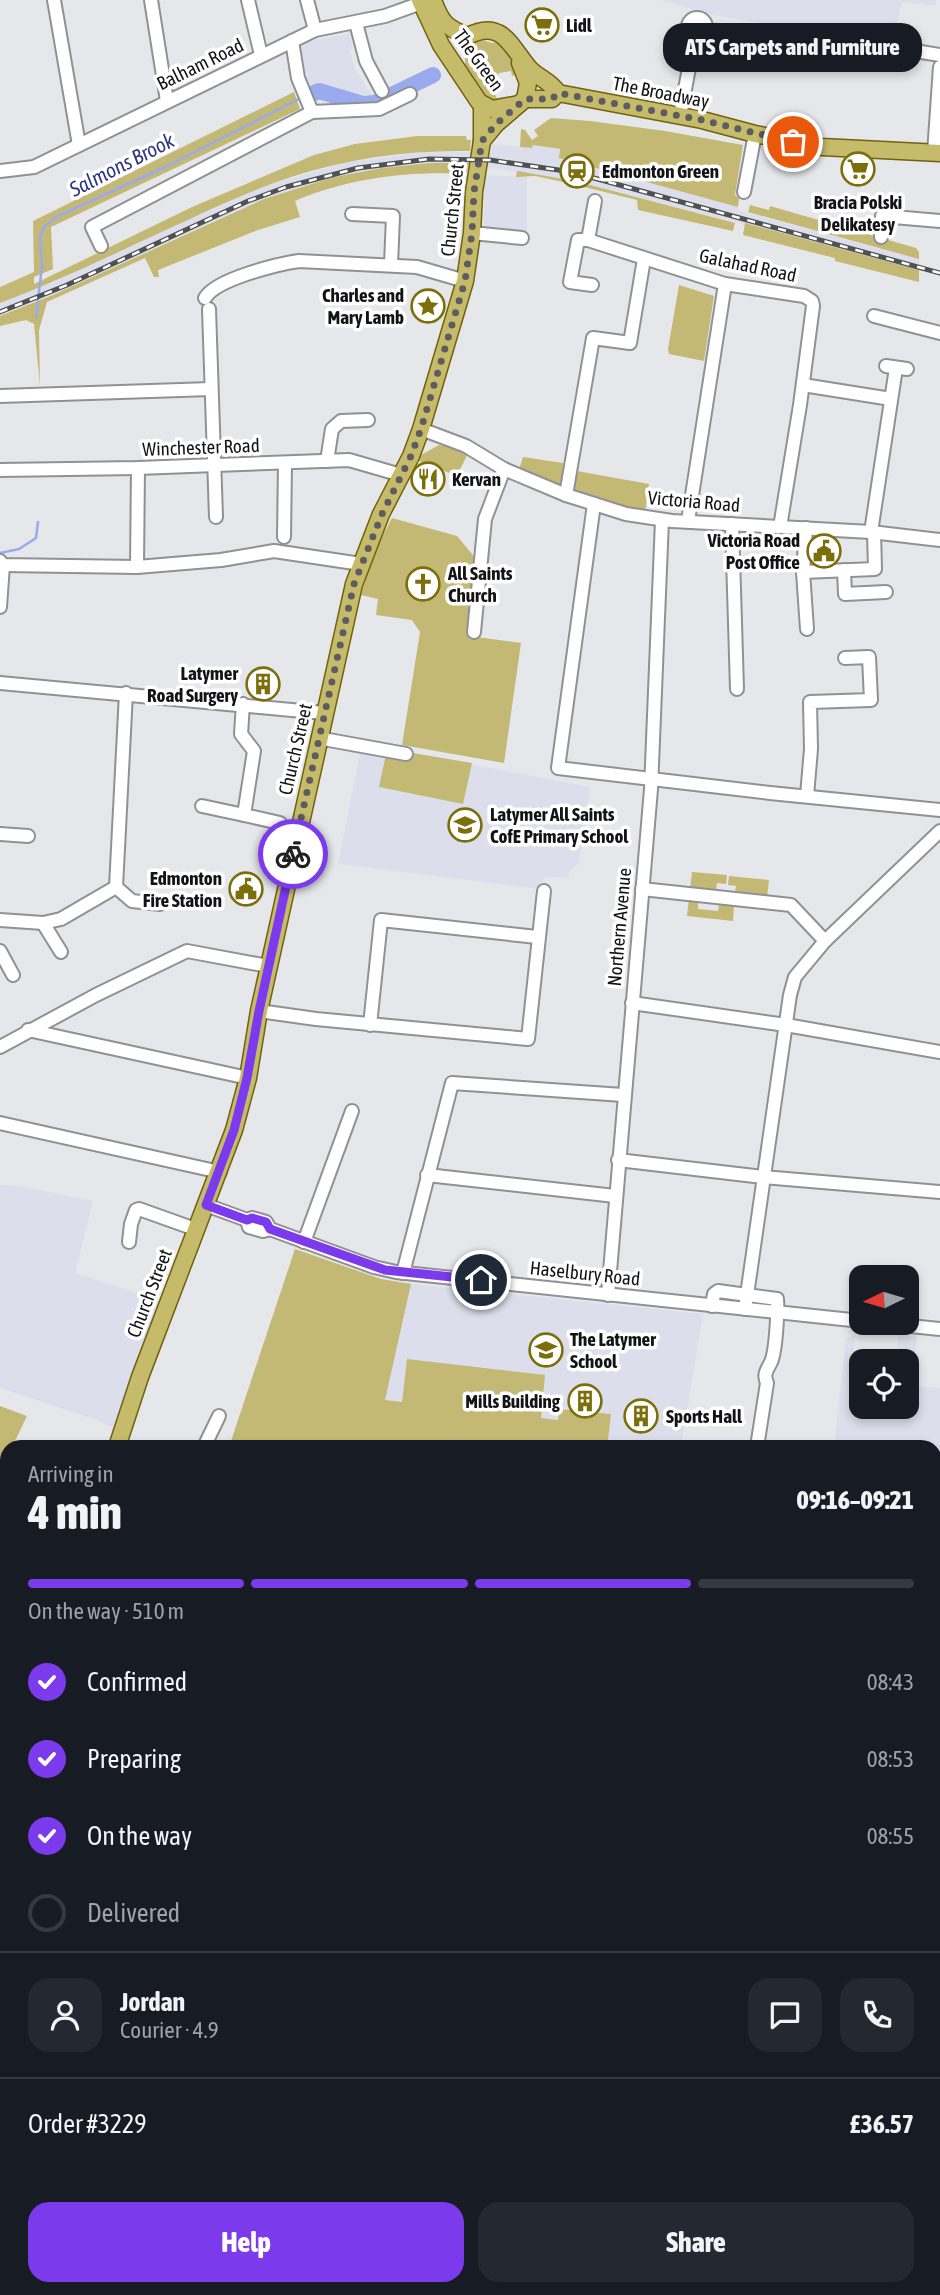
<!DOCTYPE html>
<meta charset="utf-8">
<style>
body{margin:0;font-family:"Asap Condensed",sans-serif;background:#242831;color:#f1f3f6;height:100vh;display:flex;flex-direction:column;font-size:26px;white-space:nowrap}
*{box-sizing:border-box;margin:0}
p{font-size:23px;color:#9ea1a6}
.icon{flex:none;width:38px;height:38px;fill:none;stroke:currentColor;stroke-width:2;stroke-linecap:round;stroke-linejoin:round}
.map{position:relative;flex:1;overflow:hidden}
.drawer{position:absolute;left:0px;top:1440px;width:942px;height:856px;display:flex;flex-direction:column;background:#171b24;border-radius:21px 21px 0 0;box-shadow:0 4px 10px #0003}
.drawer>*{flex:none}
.needle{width:46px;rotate:265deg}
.fabs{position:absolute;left:849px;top:1265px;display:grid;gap:14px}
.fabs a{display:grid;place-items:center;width:70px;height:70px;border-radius:14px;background:#171b24;box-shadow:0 4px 10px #0003;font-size:35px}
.pin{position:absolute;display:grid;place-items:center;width:60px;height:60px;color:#fff;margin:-30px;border:4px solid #fff;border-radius:50%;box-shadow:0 2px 7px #0007}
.courier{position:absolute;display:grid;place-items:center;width:70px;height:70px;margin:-35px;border:5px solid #7c3aed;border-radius:50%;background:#fff;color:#222;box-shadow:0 2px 9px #0007}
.bubble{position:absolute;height:49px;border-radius:21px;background:#171b24;box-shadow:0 4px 10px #0003;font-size:23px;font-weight:800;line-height:49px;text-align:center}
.summary em{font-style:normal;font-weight:800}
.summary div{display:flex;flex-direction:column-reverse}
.summary{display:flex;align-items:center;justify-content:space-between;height:119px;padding:0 28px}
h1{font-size:46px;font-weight:800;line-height:52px}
.bar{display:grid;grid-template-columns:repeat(4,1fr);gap:10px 7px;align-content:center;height:84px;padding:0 28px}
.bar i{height:9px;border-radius:5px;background:#363941}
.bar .current{background:#7c3aed}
.bar p{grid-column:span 4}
.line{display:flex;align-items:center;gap:18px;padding:0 28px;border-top:2px solid #363941}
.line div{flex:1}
.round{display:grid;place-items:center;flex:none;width:74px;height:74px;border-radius:21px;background:#242831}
ol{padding:0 28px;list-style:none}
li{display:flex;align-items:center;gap:21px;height:77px}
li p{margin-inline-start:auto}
li .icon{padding:7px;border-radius:50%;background:#7c3aed;color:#fff;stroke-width:4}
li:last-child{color:#9ea1a6}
li i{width:38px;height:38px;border:4px solid #363941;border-radius:50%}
.action{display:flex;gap:14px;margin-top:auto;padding:14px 28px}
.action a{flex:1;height:80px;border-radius:21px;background:#7c3aed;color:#fff;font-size:28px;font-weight:800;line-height:80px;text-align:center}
.action a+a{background:#242831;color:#f1f3f6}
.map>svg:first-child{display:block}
.built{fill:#dcdfeb}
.green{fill:#c4b974}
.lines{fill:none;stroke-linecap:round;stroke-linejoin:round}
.stream{stroke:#9aaaee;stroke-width:2.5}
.river{stroke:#9aaaee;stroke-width:16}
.minor-casing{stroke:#909195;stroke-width:16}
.major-casing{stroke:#6f630c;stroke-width:19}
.highway-casing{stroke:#6f630c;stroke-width:23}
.minor{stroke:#fff;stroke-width:12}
.major{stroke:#c6bb6a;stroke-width:16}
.highway{stroke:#a08e07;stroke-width:19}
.rail-casing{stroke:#505153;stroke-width:5}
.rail{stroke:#fff;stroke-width:2.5;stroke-dasharray:8;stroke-linecap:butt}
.done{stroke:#5d5d60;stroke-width:7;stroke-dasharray:0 12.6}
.route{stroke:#7c3aed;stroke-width:9}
.labels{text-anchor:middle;stroke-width:7;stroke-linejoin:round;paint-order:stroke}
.poi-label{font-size:19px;font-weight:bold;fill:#131315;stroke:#fff;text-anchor:start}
.street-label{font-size:19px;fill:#131315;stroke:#fff}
.water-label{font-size:21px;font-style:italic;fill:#2e3684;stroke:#fff}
</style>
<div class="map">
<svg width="940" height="2295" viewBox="0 0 940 2295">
<rect width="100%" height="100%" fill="#e6e7eb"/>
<g class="built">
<path d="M661 0H936V6L902 2 892 47 708 14Z"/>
<path d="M349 34 353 49 350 50 355 69 373 97 318 83 307 87 305 80 308 74 302 68 298 54 299 48 309 41Z"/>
<path d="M492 144 532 148 533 145 561 150 560 158 675 188 738 207V210L919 259V270L575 181 486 167 485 164 430 163 382 168 334 177 264 199 53 295 0 316V303L53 282 117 251 271 184 348 162 427 152H491Z"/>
<path d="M485 175 527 177V241L483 238Z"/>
<path d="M361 748 407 752 590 787 579 863 570 870 568 878 545 877 540 889 338 864Z"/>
<path d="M0 1185 20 1186 93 1201 75 1273 159 1300 113 1428 97 1420 0 1388Z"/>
<path d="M411 1284 703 1314 681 1447H370Z"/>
<path d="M898 1335 917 1337 912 1386 940 1388V1671H934V1447H834L846 1337H855L851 1381 853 1393 861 1394V1407H906V1362L896 1361Z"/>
<path d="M934 2052 940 2053V2261L934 2257Z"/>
</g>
<g class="green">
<path d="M477 39 493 43 499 41 511 56 520 74 512 76 511 71 499 73 493 89 497 99 502 97 506 104 485 100 465 67V49Z"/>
<path d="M294 92 300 109 51 227 53 269 34 277V284L192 207 314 155 355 144 417 136H466L467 140H471L470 151C409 150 349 158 291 177 249 191 209 210 168 229 112 255 60 280 0 303V287L34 272 33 221Z"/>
<path d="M551 118 590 121 665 131 743 145 735 195 739 198 738 207 559 158 560 149 533 145 532 148 520 147 521 129 525 130 532 140 538 136 534 130Z"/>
<path d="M430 163H469L466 174C408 171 349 178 295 201L300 217 258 230 158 270 159 277H154L145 258 47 302 39 330 40 386 34 324 26 320 0 326V316L53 295 264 199 334 177 382 168Z"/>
<path d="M517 171 575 181 735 223 733 231 638 210 637 200 568 183 535 176 516 177Z"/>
<path d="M750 205 769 210 770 206 916 248 919 252V259L748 212Z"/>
<path d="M745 223 919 270V282L835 261V258L743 235Z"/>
<path d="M679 285 714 296 704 361 669 354 668 349Z"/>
<path d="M439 445 469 451 457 476 419 461 421 455Z"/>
<path d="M523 457 563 463 562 482 558 485 518 473Z"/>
<path d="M577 471 649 484 645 513 573 493Z"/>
<path d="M392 518 457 536 477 560 469 636 521 643 504 763 402 745 420 632 412 620 376 615 378 599 361 595 373 554Z"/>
<path d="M407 752 472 763 463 804 379 787 386 754Z"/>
<path d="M692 872 727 875 726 884 717 883 716 890H690Z"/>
<path d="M729 876 769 880 767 898 735 892 736 886 728 885Z"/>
<path d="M689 898 698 901V909L718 911 719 904 734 906 733 921 687 916Z"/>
<path d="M295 1249 381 1279 411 1284 385 1400 402 1402 407 1359 545 1375 541 1418 558 1420 559 1409 611 1414 608 1440 663 1447H229Z"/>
<path d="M0 1406 27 1416 12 1447H7V1458L0 1473Z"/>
<path d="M0 1833 7 1836V2289H797L796 2295H0Z"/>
</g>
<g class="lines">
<g class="stream">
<path d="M36 317 42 266 40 237 44 227 56 217 165 167 299 99"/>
<path d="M0 553 19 549 36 538 38 522"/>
<path d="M324 2295 328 2289"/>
</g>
<path class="river" d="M314 93 319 91 363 104 375 103 433 75"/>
<defs>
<g id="minor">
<path d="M54 0 79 145"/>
<path d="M151 0 167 101"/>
<path d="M248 0 261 55"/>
<path d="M307 0 315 30"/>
<circle cx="697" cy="27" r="9"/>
<path d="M356 23 366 61 382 91"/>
<path d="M292 41 298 78 312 112 379 109 410 94"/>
<path d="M897 48 940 55"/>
<path d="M680 116 695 36"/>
<path d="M934 153 940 67"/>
<path d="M0 171 34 167 315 30 385 16 421 3"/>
<path d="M744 192 755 134"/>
<path d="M352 214 393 216 391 265"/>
<path d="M472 233 522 238"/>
<path d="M881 237 882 216 940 221"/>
<path d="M588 240 595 201"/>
<path d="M101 246 92 227 312 112"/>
<path d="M592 285 570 282 578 240H588L725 284 804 296 812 301 813 306 800 405 780 527"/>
<path d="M205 298C216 279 278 264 299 261L417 267 465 281"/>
<path d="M209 309 216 517"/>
<path d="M874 316 940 333"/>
<path d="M886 366 907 369"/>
<path d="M803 385 891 399"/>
<path d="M0 396 211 389"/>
<path d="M421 429 466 446 504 469 566 495 626 514 672 521 871 532 940 540"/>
<path d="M327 461 332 429 341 421 368 420"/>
<path d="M0 470 138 468 349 460 401 475"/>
<path d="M566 495 593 338 630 343 644 259"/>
<path d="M594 504 558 768 770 793 940 810"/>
<path d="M688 521 725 284"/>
<path d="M732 524 737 689"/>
<path d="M806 528 803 572 807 629"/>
<path d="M871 532 896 368"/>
<path d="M284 537 285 463"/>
<path d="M0 561 3 565 137 567 221 560 274 551 361 564"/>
<path d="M137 567 138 468"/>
<path d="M844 570 845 594 886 592"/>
<path d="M803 572 875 569 874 532"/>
<path d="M0 607 3 565"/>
<path d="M474 632 485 519 504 469"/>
<path d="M0 683 324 713"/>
<path d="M126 693 116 887 132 901 160 904"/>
<path d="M243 704 241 734 254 751 244 815 280 823"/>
<path d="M318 738 406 754"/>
<path d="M807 796 811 749 810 702 871 700 869 657 845 658"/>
<path d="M202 806 244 815"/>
<path d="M0 834 28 836"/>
<path d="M642 889 791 905 825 941"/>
<path d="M0 920 43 923 61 919 116 887"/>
<path d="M43 923 61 952"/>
<path d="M0 951 13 975"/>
<path d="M632 1003 786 1025 940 1052"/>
<path d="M259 1011 316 1019 528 1039 544 891"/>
<path d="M370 1025 381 920 537 937"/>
<path d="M28 1030 248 1078"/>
<path d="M0 1047 96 995 187 951 268 966"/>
<path d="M0 1123 220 1172"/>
<path d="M618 1160 763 1177 940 1192"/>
<path d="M427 1175 615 1196"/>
<path d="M206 1205 247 1220 252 1218 266 1222 270 1229 374 1267 396 1272 861 1321"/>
<path d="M247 1220 249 1227 263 1231 270 1229"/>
<path d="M129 1242 131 1224 136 1210 139 1209 195 1229"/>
<path d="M304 1242 352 1111"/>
<path d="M403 1273 452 1083 623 1095"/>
<path d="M608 1295 651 789 662 520"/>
<path d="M712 1306 714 1294 718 1291 777 1299C778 1311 776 1351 771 1362 767 1370 763 1374 767 1383L757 1447"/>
<path d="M745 1309 790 995 795 977 825 941 940 831"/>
<path d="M881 1323 940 1329"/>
<path d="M204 1447 219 1416"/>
<path d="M934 1719H940"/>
<path d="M934 1839 940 1757"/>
<path d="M934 1862 940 1863"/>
<path d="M934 2003 940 2004"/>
<path d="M844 2289V2295"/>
<path d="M878 2289 891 2295"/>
</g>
<g id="major">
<path d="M420 0 441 45 479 102 492 109 519 104"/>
<path d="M433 0C441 22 446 28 468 36 502 18 511 47 529 68 538 78 551 81 558 93L702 120 755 134 822 147 940 153"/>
<path d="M525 99H552L558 93"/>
<path d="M482 141 496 124 525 99 528 83 520 63"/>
<path d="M117 1447 140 1377 234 1130 248 1078 259 1011 354 584 381 514 411 456 421 429 465 281 472 233 474 192 482 141V105"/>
<path d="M0 1656 7 1648"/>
</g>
<g id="highway">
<path d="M0 1750 7 1752"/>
<path d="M0 1768 7 1770"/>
<path d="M934 1971 940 1972"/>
<path d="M934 1989 940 1990"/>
</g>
</defs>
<use href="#minor" class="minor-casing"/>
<use href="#major" class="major-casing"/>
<use href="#highway" class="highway-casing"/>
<use href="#minor" class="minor"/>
<use href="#major" class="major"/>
<use href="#highway" class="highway"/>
<defs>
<path id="rail" d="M0 312 67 285 248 201 286 187 358 168 429 159 490 160 572 172 940 273"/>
</defs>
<use href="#rail" class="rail-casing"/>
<use href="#rail" class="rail"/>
</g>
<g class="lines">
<path class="done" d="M293 854 354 584 382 514 411 456 421 429 465 281 472 233 474 192 482 141 496 124 525 99H552L558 93 702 120 793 142"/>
<path class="route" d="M293 854 259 1011 247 1078 234 1130 206 1205 247 1220 252 1218 266 1222 270 1229 385 1270 481 1280"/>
</g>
<defs>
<symbol id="supermarket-ring" viewBox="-11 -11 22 22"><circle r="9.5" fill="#fff" stroke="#7c6e0b" stroke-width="1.5"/><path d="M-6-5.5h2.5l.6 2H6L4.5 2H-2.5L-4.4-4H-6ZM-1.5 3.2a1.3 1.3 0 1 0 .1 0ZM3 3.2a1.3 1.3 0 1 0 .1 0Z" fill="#7c6e0b"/></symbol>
<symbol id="station-ring" viewBox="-11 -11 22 22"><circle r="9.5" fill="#fff" stroke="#7c6e0b" stroke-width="1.5"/><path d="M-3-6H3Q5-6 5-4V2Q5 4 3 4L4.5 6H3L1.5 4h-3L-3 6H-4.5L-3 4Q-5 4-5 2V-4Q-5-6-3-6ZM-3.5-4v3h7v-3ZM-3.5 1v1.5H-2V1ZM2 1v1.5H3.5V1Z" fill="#7c6e0b"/></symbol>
<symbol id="sight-ring" viewBox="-11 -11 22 22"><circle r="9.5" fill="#fff" stroke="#7c6e0b" stroke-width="1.5"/><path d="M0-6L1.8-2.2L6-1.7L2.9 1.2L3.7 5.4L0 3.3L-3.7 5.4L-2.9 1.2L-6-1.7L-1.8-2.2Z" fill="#7c6e0b"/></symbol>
<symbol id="restaurant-ring" viewBox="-11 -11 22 22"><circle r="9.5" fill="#fff" stroke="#7c6e0b" stroke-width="1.5"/><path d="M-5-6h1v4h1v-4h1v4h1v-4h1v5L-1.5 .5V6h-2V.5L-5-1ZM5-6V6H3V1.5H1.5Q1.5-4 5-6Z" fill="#7c6e0b"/></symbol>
<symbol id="civic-ring" viewBox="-11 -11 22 22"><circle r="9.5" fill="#fff" stroke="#7c6e0b" stroke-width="1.5"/><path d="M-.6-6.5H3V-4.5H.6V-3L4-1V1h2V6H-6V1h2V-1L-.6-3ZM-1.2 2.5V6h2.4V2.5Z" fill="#7c6e0b"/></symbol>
<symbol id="church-ring" viewBox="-11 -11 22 22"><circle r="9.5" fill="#fff" stroke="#7c6e0b" stroke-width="1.5"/><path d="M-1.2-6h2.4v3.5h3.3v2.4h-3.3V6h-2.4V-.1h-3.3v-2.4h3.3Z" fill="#7c6e0b"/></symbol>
<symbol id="building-ring" viewBox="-11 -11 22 22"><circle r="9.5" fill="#fff" stroke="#7c6e0b" stroke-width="1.5"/><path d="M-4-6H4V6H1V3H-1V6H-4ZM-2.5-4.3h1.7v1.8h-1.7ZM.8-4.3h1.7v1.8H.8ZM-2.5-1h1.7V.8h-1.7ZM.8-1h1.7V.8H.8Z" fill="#7c6e0b"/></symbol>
<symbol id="school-ring" viewBox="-11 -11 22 22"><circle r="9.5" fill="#fff" stroke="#7c6e0b" stroke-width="1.5"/><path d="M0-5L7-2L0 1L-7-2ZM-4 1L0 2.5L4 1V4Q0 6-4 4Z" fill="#7c6e0b"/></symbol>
</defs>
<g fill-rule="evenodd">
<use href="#supermarket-ring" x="523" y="6" width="38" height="38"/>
<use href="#supermarket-ring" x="839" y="150" width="38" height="38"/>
<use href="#station-ring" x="558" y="152" width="38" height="38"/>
<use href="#sight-ring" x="409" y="287" width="38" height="38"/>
<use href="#restaurant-ring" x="409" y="460" width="38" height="38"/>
<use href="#civic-ring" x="805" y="532" width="38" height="38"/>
<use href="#church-ring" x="404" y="565" width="38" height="38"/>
<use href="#building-ring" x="244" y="665" width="38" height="38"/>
<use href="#school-ring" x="446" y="806" width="38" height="38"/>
<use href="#civic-ring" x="227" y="870" width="38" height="38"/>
<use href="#school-ring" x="527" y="1331" width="38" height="38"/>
<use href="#building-ring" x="566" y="1382" width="38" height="38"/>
<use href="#building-ring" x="622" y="1397" width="38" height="38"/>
</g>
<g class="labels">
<g class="poi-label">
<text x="566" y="32">Lidl</text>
<text x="602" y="178">Edmonton Green</text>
<text x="858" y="209" text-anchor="middle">Bracia Polski<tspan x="858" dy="22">Delikatesy</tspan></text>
<text x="404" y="302" text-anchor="end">Charles and<tspan x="404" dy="22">Mary Lamb</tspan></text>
<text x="452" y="486">Kervan</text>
<text x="800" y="547" text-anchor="end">Victoria Road<tspan x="800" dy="22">Post Office</tspan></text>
<text x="448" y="580">All Saints<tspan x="448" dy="22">Church</tspan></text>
<text x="238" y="680" text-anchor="end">Latymer<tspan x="238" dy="22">Road Surgery</tspan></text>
<text x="490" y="821">Latymer All Saints<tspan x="490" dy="22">CofE Primary School</tspan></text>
<text x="222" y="885" text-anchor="end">Edmonton<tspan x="222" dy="22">Fire Station</tspan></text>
<text x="570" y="1346">The Latymer<tspan x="570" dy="22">School</tspan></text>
<text x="560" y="1408" text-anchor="end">Mills Building</text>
<text x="666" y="1423">Sports Hall</text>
</g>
<g class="street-label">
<text transform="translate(479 60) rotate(54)" y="7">The Green</text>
<text transform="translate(200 64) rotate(-26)" y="7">Balham Road</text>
<text transform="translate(661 92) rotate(11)" y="7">The Broadway</text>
<text transform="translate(452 210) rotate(-84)" y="7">Church Street</text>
<text transform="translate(748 265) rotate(12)" y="7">Galahad Road</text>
<text transform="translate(201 447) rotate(-2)" y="7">Winchester Road</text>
<text transform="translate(694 501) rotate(5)" y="7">Victoria Road</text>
<text transform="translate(295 749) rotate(-77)" y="7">Church Street</text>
<text transform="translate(619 927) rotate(-85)" y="7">Northern Avenue</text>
<text transform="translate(585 1273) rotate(6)" y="7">Haselbury Road</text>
<text transform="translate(149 1293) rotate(-69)" y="7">Church Street</text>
</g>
<g class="water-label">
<text transform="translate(122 165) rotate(-27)" y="7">Salmons Brook</text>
</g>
</g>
</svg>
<div class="fabs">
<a><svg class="needle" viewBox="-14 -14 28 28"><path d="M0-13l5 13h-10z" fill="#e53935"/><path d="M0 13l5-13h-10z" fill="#9ea1a6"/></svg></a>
<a><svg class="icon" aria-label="locate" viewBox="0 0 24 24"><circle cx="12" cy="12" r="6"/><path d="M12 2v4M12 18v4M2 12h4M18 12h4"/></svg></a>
</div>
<div class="pin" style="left:793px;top:142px;background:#ea580c"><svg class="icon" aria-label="bag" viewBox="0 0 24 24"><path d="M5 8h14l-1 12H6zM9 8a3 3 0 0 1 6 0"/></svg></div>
<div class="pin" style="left:481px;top:1280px;background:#1f2937"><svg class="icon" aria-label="home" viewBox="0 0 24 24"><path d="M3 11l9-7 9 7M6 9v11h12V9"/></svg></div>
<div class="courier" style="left:293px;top:854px"><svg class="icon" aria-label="bike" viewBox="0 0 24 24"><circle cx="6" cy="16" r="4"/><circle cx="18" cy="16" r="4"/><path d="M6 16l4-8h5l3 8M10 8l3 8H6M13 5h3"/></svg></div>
<div class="bubble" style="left:663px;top:23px;width:259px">ATS Carpets and Furniture</div>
<section class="drawer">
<div class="summary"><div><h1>4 min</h1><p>Arriving in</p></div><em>09:16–09:21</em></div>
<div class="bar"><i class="current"></i><i class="current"></i><i class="current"></i><i></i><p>On the way · 510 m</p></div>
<ol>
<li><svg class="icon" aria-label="check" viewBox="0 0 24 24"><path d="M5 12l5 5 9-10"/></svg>Confirmed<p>08:43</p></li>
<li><svg class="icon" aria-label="check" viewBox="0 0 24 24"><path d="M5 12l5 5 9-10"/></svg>Preparing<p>08:53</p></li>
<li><svg class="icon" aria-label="check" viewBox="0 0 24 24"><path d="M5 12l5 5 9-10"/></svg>On the way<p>08:55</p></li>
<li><i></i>Delivered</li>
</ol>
<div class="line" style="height:126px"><a class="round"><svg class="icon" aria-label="person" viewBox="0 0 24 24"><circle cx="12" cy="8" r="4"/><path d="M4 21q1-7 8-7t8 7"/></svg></a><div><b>Jordan</b><p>Courier · 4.9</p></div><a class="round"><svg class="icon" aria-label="chat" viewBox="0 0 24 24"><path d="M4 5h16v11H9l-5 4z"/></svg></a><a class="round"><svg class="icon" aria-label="phone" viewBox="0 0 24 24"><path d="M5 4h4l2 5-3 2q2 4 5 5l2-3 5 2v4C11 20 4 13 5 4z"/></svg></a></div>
<div class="line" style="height:91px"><div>Order #3229</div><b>£36.57</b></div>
<div class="action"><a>Help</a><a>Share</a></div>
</section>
</div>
